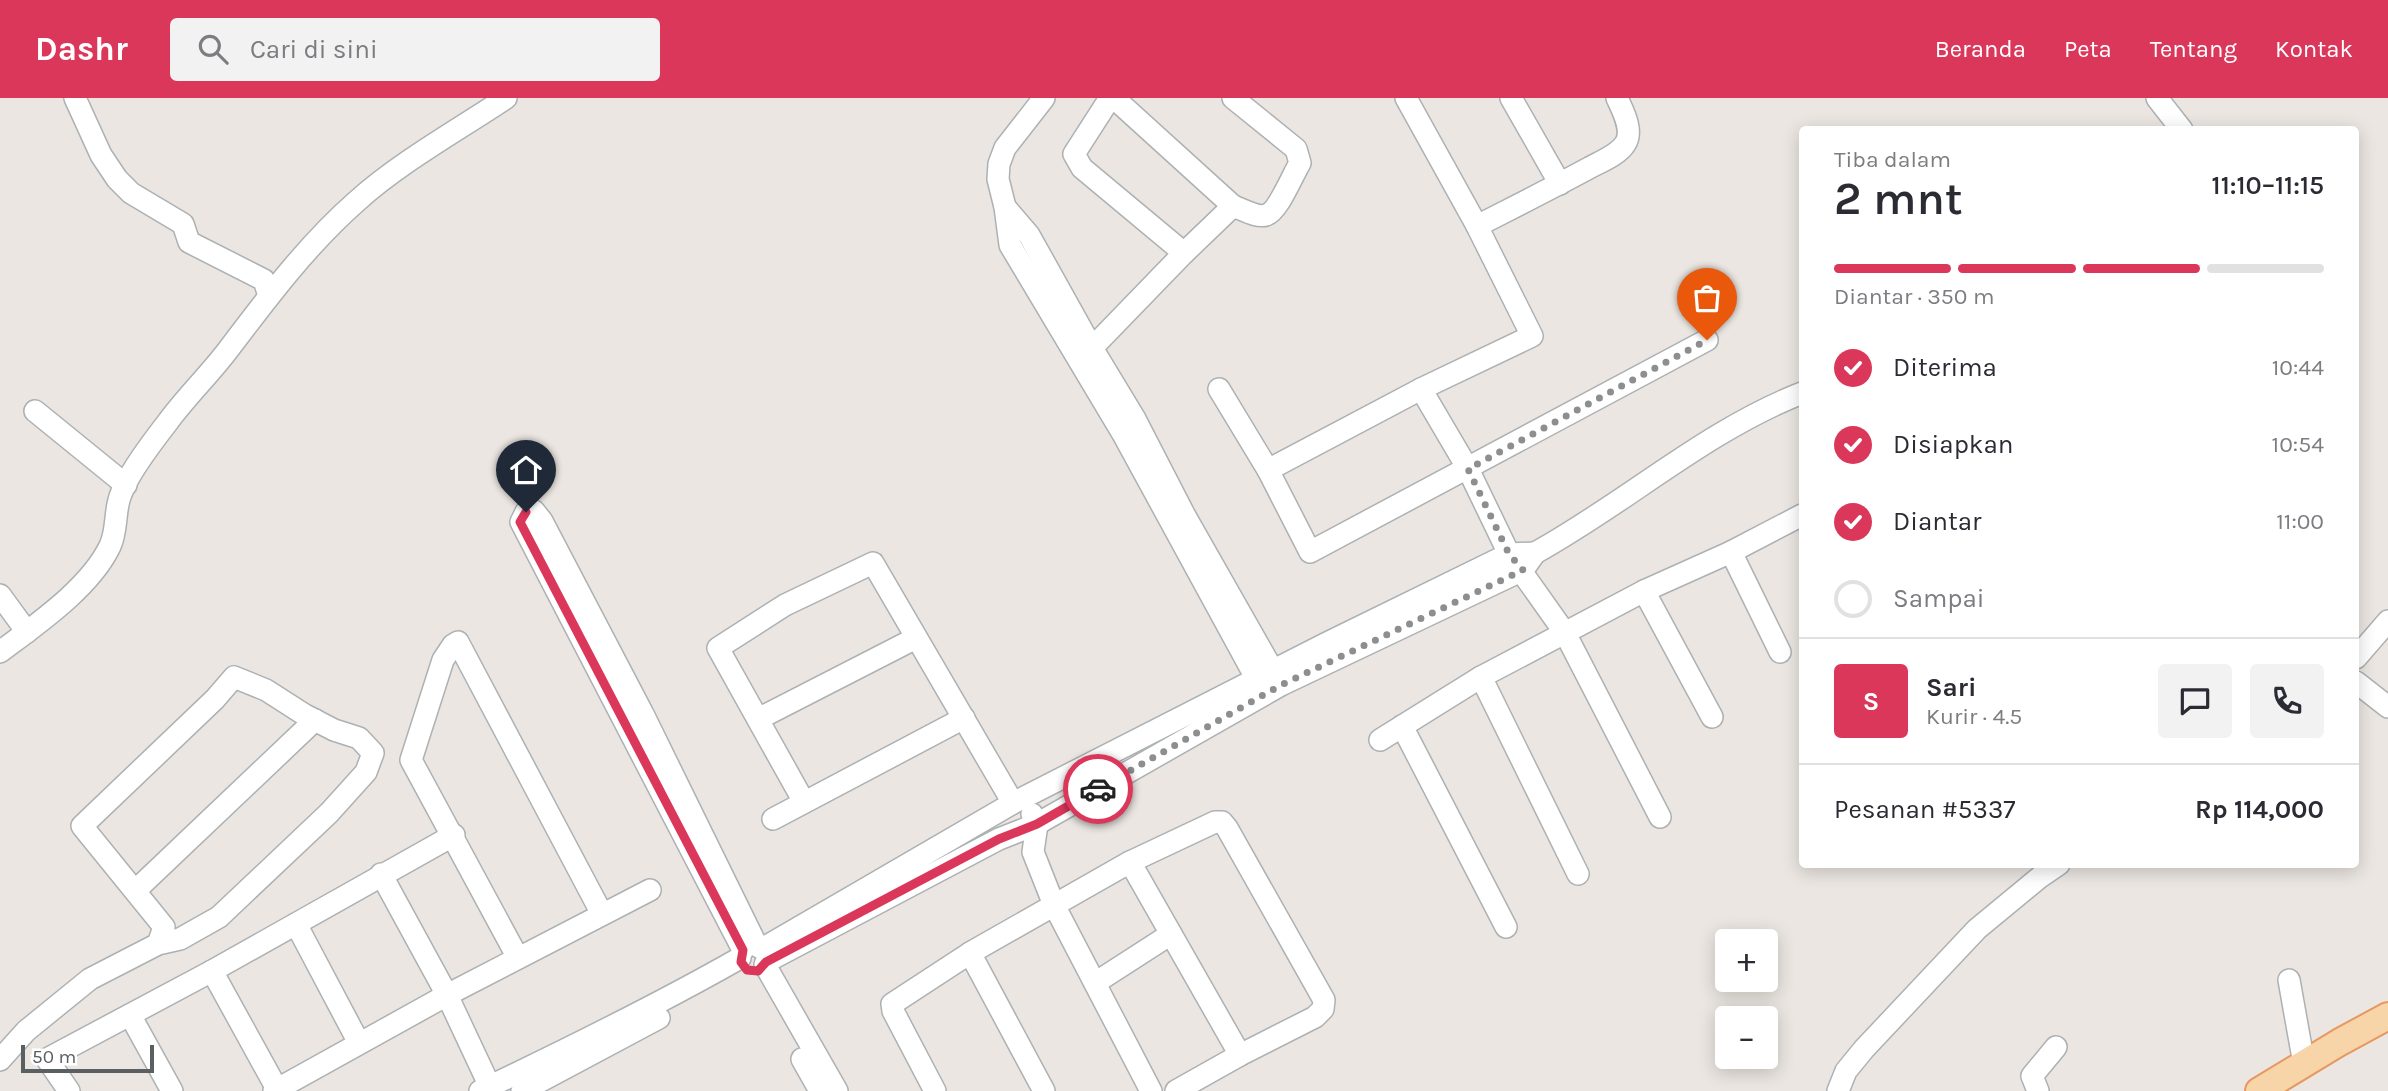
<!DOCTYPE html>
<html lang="id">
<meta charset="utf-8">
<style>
body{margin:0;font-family:Karla,sans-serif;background:#f2f2f3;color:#2b2b33;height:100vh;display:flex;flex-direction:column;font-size:26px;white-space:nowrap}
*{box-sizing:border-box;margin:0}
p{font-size:23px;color:#7c7c81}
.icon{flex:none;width:38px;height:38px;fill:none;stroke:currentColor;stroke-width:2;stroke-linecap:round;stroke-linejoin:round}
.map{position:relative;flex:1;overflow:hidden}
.sheet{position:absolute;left:1799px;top:28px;width:560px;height:742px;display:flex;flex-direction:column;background:#fff;border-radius:7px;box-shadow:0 4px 18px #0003}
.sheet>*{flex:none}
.controls{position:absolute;left:1715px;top:831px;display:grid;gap:14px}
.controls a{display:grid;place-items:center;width:63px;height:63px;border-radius:7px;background:#fff;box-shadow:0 4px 18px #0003;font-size:35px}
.scale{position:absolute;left:21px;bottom:18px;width:133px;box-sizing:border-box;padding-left:7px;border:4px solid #5a5f61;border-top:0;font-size:19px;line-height:24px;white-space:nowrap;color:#5a5f61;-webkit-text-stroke:5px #fff;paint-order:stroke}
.pin{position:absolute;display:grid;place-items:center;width:60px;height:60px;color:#fff;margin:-72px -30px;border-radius:50% 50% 50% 0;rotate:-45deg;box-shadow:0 0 7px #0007}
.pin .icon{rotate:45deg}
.courier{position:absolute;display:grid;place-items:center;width:70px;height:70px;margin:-35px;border:5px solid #db375b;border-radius:50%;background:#fff;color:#222;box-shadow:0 2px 9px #0007}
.summary em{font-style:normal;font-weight:600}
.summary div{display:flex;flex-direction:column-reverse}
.summary{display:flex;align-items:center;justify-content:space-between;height:119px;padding:0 35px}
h1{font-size:46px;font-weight:600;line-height:52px}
.bar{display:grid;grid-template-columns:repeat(4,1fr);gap:10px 7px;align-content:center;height:84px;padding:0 35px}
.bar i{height:9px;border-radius:5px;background:#e1e1e2}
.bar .selected{background:#db375b}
.bar p{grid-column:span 4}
.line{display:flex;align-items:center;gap:18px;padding:0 35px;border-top:2px solid #e1e1e2}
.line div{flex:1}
.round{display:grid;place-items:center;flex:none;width:74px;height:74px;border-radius:7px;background:#f2f2f3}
ol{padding:0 35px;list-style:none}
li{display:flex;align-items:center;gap:21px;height:77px}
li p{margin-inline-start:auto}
li .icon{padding:7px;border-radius:50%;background:#db375b;color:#fff;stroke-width:4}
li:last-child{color:#7c7c81}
li i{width:38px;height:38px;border:4px solid #e1e1e2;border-radius:50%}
header{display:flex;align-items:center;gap:42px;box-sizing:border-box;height:98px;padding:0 35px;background:#db375b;color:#fff}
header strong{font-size:33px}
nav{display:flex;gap:38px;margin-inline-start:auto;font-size:24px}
.search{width:490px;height:63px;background:#f2f2f3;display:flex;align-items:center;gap:18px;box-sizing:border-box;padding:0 24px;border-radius:7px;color:#7c7c81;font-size:26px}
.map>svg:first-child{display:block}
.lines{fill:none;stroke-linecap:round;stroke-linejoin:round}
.minor-casing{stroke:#adb1b3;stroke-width:24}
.major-casing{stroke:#e6985f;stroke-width:30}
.minor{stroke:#fff;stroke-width:21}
.major{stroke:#f8d4a9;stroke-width:26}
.done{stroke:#8d8e8e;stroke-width:7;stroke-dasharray:0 12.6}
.route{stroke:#db375b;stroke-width:9}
</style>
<header>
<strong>Dashr</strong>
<div class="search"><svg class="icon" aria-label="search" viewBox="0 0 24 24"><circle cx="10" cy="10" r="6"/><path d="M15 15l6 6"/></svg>Cari di sini</div>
<nav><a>Beranda</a><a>Peta</a><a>Tentang</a><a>Kontak</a></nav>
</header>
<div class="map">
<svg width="2388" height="993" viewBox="0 0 2388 993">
<rect width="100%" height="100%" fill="#ebe6e1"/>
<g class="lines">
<defs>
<g id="minor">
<path d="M75 0 101 57 117 81 131 95 183 126 189 144 264 182 269 198"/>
<path d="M1044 0 1005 50 999 66 998 81 1005 109 1010 147 1123 336 1262 591"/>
<path d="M1114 0 1233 108"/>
<path d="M1511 0 1560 86"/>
<path d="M2157 0 2182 32"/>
<path d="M1005 109 1029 137 1092 250 1135 321 1185 418 1280 585"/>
<path d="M1477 128C1514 109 1552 90 1589 70 1600 64 1618 57 1625 46 1634 33 1623 13 1617 0"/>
<path d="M1184 155 1233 108C1242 111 1257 120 1266 117 1278 114 1293 76 1300 65L1296 51 1233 0"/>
<path d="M1092 250 1184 155 1082 70 1074 56 1110 0"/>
<path d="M1219 291 1268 372 1310 454 1707 242"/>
<path d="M1421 291 1468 371 1509 456 1565 535 1660 719"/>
<path d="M35 313 126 387"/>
<path d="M1268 372 1421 291 1532 238 1477 128 1406 0"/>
<path d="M1731 454 1802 417"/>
<path d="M1535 455C1626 405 1705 333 1802 295"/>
<path d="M1644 493 1712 619"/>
<path d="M0 497 27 534"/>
<path d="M0 554C37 526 90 490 110 448 118 431 114 412 121 396 128 376 153 343 167 325 186 299 209 277 228 252 268 199 308 146 357 103 399 65 458 32 506 0"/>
<path d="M2356 560 2388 523"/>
<path d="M1481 579 1578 776"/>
<path d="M2356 584 2388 609"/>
<path d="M758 621 916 540"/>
<path d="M1402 628 1506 829"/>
<path d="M1380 642 1481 579 1644 493 1731 454 1780 554"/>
<path d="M804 704 718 550 785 507 873 465 1013 705"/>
<path d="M1032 716 1037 726 1033 754 1054 807 1151 993"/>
<path d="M773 721 964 620"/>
<path d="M1130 764 1240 957"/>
<path d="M381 776 447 897 492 993"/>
<path d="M136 792 315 622"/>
<path d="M296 826 359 945"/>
<path d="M762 851 1013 705 1327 545 1509 456 1535 455 1523 472 1281 587 1037 726 999 741 766 864"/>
<path d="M743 852 521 424 526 414 534 413 542 423 643 616 757 848"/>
<path d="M970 855 1130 764 1215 724H1222L1227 730 1324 902 1323 911 1315 919 1240 957 1176 993"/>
<path d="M518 860 411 662 443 562 453 547 458 544 602 816"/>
<path d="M765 867 837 993"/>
<path d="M212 873 277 991"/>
<path d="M2289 882 2304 966"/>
<path d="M1095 885 1171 836"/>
<path d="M130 917 172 993"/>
<path d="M802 961 820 993"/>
<path d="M0 962 26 933 90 881 158 846 180 841 219 819 329 715 366 674 373 655 359 640 334 632 305 617 266 592 234 579 215 601 82 728 164 829 158 846"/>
<path d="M69 993 47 961 212 873 454 737"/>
<path d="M274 993 447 897 650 792"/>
<path d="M480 993C568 951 656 908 740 860"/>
<path d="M522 993 659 920"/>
<path d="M935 993 893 913 892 906 970 855 1044 993"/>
<path d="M1838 993 1846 973 1864 951 1977 831 2040 779 2059 766"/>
<path d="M2038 993 2032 978 2056 949"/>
</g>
<path id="major" d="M2259 993 2340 944 2388 918"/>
</defs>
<use href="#minor" class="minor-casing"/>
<use href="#major" class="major-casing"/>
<use href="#minor" class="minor"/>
<use href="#major" class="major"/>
</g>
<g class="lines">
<path class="done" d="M1098 691 1281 587 1523 472 1509 456 1468 371 1707 242"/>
<path class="route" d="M526 414 520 424 743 852 741 864 747 872 758 873 766 864 999 741 1037 726 1098 691"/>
</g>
</svg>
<div class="controls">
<a>+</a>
<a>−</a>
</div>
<div class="scale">50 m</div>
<div class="pin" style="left:1707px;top:242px;background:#ea580c"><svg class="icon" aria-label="bag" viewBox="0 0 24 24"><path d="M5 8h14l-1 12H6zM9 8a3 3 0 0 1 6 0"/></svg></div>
<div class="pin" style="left:526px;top:414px;background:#1f2937"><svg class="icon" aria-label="home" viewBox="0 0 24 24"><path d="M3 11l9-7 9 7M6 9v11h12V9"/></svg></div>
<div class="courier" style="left:1098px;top:691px"><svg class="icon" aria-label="car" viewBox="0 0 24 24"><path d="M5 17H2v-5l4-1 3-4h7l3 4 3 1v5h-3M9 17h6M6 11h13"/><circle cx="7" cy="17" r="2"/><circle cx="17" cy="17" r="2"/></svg></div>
<section class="sheet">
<div class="summary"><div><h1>2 mnt</h1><p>Tiba dalam</p></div><em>11:10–11:15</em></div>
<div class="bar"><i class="selected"></i><i class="selected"></i><i class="selected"></i><i></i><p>Diantar · 350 m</p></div>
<ol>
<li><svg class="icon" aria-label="check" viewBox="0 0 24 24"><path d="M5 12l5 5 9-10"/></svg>Diterima<p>10:44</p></li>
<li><svg class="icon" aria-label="check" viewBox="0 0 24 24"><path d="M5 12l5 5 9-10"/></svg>Disiapkan<p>10:54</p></li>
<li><svg class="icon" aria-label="check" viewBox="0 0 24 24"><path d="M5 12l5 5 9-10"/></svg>Diantar<p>11:00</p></li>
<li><i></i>Sampai</li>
</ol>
<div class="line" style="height:126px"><b class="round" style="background:#db375b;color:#fff">S</b><div><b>Sari</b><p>Kurir · 4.5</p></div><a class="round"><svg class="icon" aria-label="chat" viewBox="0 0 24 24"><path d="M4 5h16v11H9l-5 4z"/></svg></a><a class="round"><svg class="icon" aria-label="phone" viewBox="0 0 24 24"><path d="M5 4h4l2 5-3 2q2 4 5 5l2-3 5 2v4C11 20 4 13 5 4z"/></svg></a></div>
<div class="line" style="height:91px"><div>Pesanan #5337</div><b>Rp 114,000</b></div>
</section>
</div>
